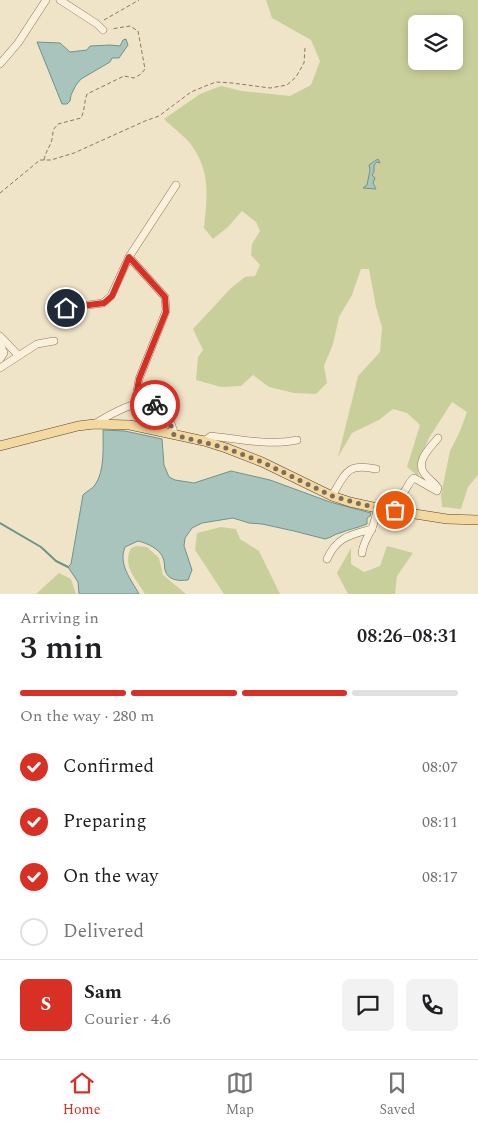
<!DOCTYPE html>
<meta charset="utf-8">
<style>
body{margin:0;font-family:Spectral,serif;background:#f2f2f2;color:#202124;height:100vh;display:flex;flex-direction:column;font-size:19px;white-space:nowrap}
*{box-sizing:border-box;margin:0}
p{font-size:16px;color:#757577}
.icon{flex:none;width:28px;height:28px;fill:none;stroke:currentColor;stroke-width:2;stroke-linecap:round;stroke-linejoin:round}
.map{position:relative;height:594px;overflow:hidden}
.panel{display:flex;flex-direction:column;background:#fff;flex:1}
.panel>*{flex:none}
.buttons{position:absolute;left:408px;top:15px;display:grid;gap:10px}
.buttons a{display:grid;place-items:center;width:55px;height:55px;border-radius:8px;background:#fff;box-shadow:0 2px 8px #0003;font-size:25px}
.pin{position:absolute;display:grid;place-items:center;width:42px;height:42px;color:#fff;margin:-21px;border:2px solid #fff;border-radius:50%;box-shadow:0 1px 5px #0007}
.courier{position:absolute;display:grid;place-items:center;width:50px;height:50px;margin:-25px;border:4px solid #d93025;border-radius:50%;background:#fff;color:#222;box-shadow:0 1px 6px #0007}
.headline em{font-style:normal;font-weight:600}
.headline div{display:flex;flex-direction:column-reverse}
.headline{display:flex;align-items:center;justify-content:space-between;height:85px;padding:0 20px}
h1{font-size:32px;font-weight:600;line-height:38px}
.bar{display:grid;grid-template-columns:repeat(4,1fr);gap:8px 5px;align-content:center;height:60px;padding:0 20px}
.bar i{height:6px;border-radius:4px;background:#e0e0e0}
.bar .selected{background:#d93025}
.bar p{grid-column:span 4}
.line{display:flex;align-items:center;gap:12px;padding:0 20px;border-top:1px solid #e0e0e0}
.line div{flex:1}
.round{display:grid;place-items:center;flex:none;width:52px;height:52px;border-radius:8px;background:#f2f2f2}
ol{padding:0 20px;list-style:none}
li{display:flex;align-items:center;gap:15px;height:55px}
li p{margin-inline-start:auto}
li .icon{padding:5px;border-radius:50%;background:#d93025;color:#fff;stroke-width:4}
li:last-child{color:#757577}
li i{width:28px;height:28px;border:2px solid #e0e0e0;border-radius:50%}
.tabs{display:flex;justify-content:space-around;align-items:center;height:70px;border-top:1px solid #e0e0e0;background:#fff;font-size:14px;color:#757577}
.tabs a{display:grid;justify-items:center;gap:2px}
.tabs .selected{color:#d93025}
.map>svg:first-child{display:block}
.green{fill:#c9cf9b;fill-rule:evenodd}
.water{fill:#a9c4bc;stroke:#6f938a}
.lines{fill:none;stroke-linecap:round;stroke-linejoin:round}
.stream{stroke:#6f938a;stroke-width:2}
.minor-casing{stroke:#8d765c;stroke-width:8}
.major-casing{stroke:#5b4430;stroke-width:10}
.path{stroke:#8d765c;stroke-width:1;stroke-dasharray:4 2.5;stroke-linecap:butt}
.minor{stroke:#faf1dc;stroke-width:7}
.major{stroke:#f3d9a0;stroke-width:9}
.done{stroke:#7c6e5b;stroke-width:5;stroke-dasharray:0 9}
.route{stroke:#d93025;stroke-width:6}
</style>
<div class="map">
<svg width="478" height="594" viewBox="0 0 478 594">
<rect width="100%" height="100%" fill="#f0e4c8"/>
<g class="green">
<path d="M266 0H478V475L468 487 461 509 442 507 441 495 450 451 460 431 467 412 452 402 429 438 417 465 419 477 407 467 420 425 407 413 393 409 379 420 352 433 338 457 358 376 380 352 382 327 376 307 369 269H361L352 295 339 317 333 344 324 366 327 383 316 394 294 393 269 387 253 375 241 386 221 387 196 380 198 357 203 350 193 329 231 288 245 277 255 276 260 265 251 255 252 244 260 231 256 222 242 211 228 227 213 239 204 228C207 197 211 173 192 146 185 136 173 128 164 119L200 94 221 86 242 91 290 96 311 85 320 61 311 40 272 18ZM416 24H454V61H416Z"/>
<path d="M221 527 236 529 240 539 259 551 280 594H224L195 550 197 533Z"/>
<path d="M137 546 147 547 159 558 163 575 186 594H145C136 578 122 567 131 548Z"/>
<path d="M387 546 413 553 397 576 395 594H348L337 573 351 548V564L364 572 380 566Z"/>
<path d="M59 573 71 579 76 594H36Z"/>
</g>
<g class="water">
<path d="M126 39 128 45 119 58H112L110 62 81 79 76 85 71 95 70 101 67 104H62L37 42 60 43 70 52 87 50 90 46 110 45 120 46 123 40Z"/>
<path d="M378 159 380 163 377 162 374 165V172L372 175 375 178 373 183 376 189 363 188 367 185 370 170 369 165Z"/>
<path d="M103 430 125 431 162 439 164 465 169 477 175 480 194 483 231 471 270 480 330 502 371 513 370 516 367 518V524C358 528 349 529 340 533 334 534 331 538 325 539L294 531 262 524 249 523 233 518 202 523 192 528 185 538 184 546 192 570 188 580C179 581 168 581 165 570 164 566 165 562 163 558 160 549 147 543 138 541L125 547C118 565 131 579 139 594H79L78 582 68 567 71 564 83 495C87 491 92 489 95 485 105 471 103 446 103 430Z"/>
</g>
<g class="lines">
<path class="stream" d="M0 523 41 547 56 561 68 567"/>
<defs>
<g id="minor">
<path d="M60 0 97 24 103 30"/>
<path d="M0 64 18 43 46 0"/>
<path d="M129 257 165 297 166 311 139 379 135 404"/>
<path d="M66 308 103 303 111 296 129 257 176 185"/>
<path d="M0 336 18 355"/>
<path d="M0 344 4 353 0 359"/>
<path d="M0 368 37 344 54 341"/>
<path d="M94 424C112 414 144 392 163 410 170 416 172 427 175 435"/>
<path d="M204 441 211 436C238 439 270 446 297 440"/>
<path d="M332 496C346 472 347 463 376 469"/>
<path d="M362 553C363 543 368 537 372 528 380 510 373 493 402 494 408 489 408 482 414 478L437 491 438 488C434 482 428 479 424 473 415 461 431 447 438 438"/>
<path d="M327 559C337 537 350 535 372 529"/>
</g>
<path id="major" d="M0 446 78 426 94 424 130 425 204 441 226 448 262 462 332 496 350 502 377 508 447 519 478 520"/>
</defs>
<use href="#minor" class="minor-casing"/>
<use href="#major" class="major-casing"/>
<g class="path">
<path d="M104 20 139 0"/>
<path d="M44 160C46 148 53 146 53 130L58 124 81 118C85 110 84 102 87 94L124 76 134 78 141 74 145 69 138 31 130 26 111 29"/>
<path d="M0 193 40 160H51L74 153 145 121 159 116 191 92 208 85 216 82 232 83 270 88 287 85 296 77 304 63 305 48"/>
</g>
<use href="#minor" class="minor"/>
<use href="#major" class="major"/>
</g>
<g class="lines">
<path class="done" d="M155 405C167 412 170 422 174 435L226 448 262 462 332 496 364 505 395 510"/>
<path class="route" d="M66 308 104 303 112 296 129 257 165 297 166 312 139 379 135 404 144 402 155 405"/>
</g>
</svg>
<div class="buttons">
<a><svg class="icon" aria-label="layers" viewBox="0 0 24 24"><path d="M12 4l9 5-9 5-9-5zM3 14l9 5 9-5"/></svg></a>
</div>
<div class="pin" style="left:395px;top:510px;background:#ea580c"><svg class="icon" aria-label="bag" viewBox="0 0 24 24"><path d="M5 8h14l-1 12H6zM9 8a3 3 0 0 1 6 0"/></svg></div>
<div class="pin" style="left:66px;top:308px;background:#1f2937"><svg class="icon" aria-label="home" viewBox="0 0 24 24"><path d="M3 11l9-7 9 7M6 9v11h12V9"/></svg></div>
<div class="courier" style="left:155px;top:405px"><svg class="icon" aria-label="bike" viewBox="0 0 24 24"><circle cx="6" cy="16" r="4"/><circle cx="18" cy="16" r="4"/><path d="M6 16l4-8h5l3 8M10 8l3 8H6M13 5h3"/></svg></div>
</div>
<section class="panel">
<div class="headline"><div><h1>3 min</h1><p>Arriving in</p></div><em>08:26–08:31</em></div>
<div class="bar"><i class="selected"></i><i class="selected"></i><i class="selected"></i><i></i><p>On the way · 280 m</p></div>
<ol>
<li><svg class="icon" aria-label="check" viewBox="0 0 24 24"><path d="M5 12l5 5 9-10"/></svg>Confirmed<p>08:07</p></li>
<li><svg class="icon" aria-label="check" viewBox="0 0 24 24"><path d="M5 12l5 5 9-10"/></svg>Preparing<p>08:11</p></li>
<li><svg class="icon" aria-label="check" viewBox="0 0 24 24"><path d="M5 12l5 5 9-10"/></svg>On the way<p>08:17</p></li>
<li><i></i>Delivered</li>
</ol>
<div class="line" style="height:90px"><b class="round" style="background:#d93025;color:#fff">S</b><div><b>Sam</b><p>Courier · 4.6</p></div><a class="round"><svg class="icon" aria-label="chat" viewBox="0 0 24 24"><path d="M4 5h16v11H9l-5 4z"/></svg></a><a class="round"><svg class="icon" aria-label="phone" viewBox="0 0 24 24"><path d="M5 4h4l2 5-3 2q2 4 5 5l2-3 5 2v4C11 20 4 13 5 4z"/></svg></a></div>
</section>
<nav class="tabs">
<a class="selected"><svg class="icon" aria-label="home" viewBox="0 0 24 24"><path d="M3 11l9-7 9 7M6 9v11h12V9"/></svg>Home</a>
<a><svg class="icon" aria-label="map" viewBox="0 0 24 24"><path d="M3 6l6-2 6 2 6-2v14l-6 2-6-2-6 2zM9 4v14M15 6v14"/></svg>Map</a>
<a><svg class="icon" aria-label="saved" viewBox="0 0 24 24"><path d="M7 4h10v16l-5-4-5 4z"/></svg>Saved</a>
</nav>
